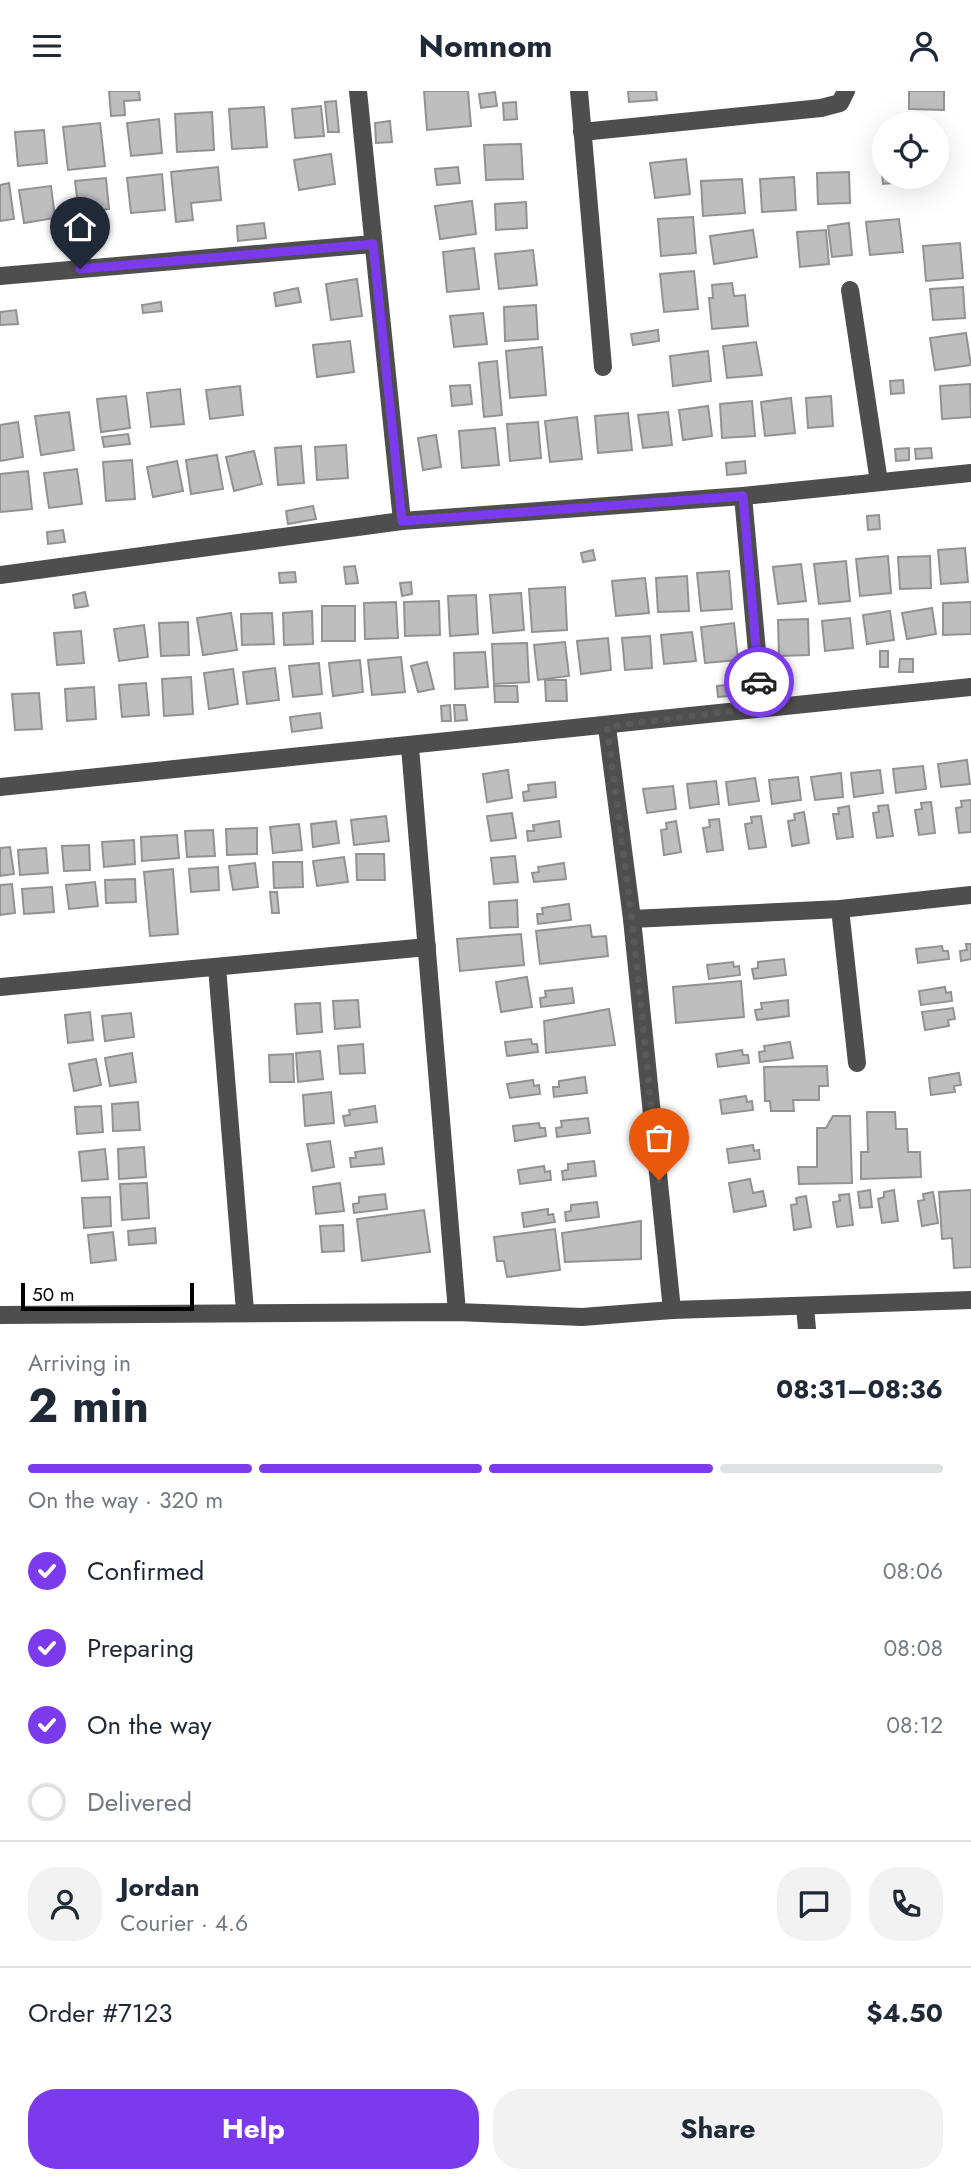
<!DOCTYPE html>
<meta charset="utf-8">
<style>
body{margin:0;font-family:Jost,sans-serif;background:#f2f2f3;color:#1f2937;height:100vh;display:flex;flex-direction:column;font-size:26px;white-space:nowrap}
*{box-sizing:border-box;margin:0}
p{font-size:23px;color:#747a83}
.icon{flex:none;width:38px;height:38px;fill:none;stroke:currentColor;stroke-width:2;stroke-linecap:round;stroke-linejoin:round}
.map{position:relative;height:1238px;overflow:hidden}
.side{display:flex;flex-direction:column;background:#fff;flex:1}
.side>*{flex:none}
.fabs{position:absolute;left:872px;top:21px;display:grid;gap:14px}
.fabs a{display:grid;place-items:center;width:77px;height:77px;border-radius:50%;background:#fff;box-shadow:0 7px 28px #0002;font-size:35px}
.scale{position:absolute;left:21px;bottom:18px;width:173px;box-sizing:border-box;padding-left:7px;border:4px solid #000;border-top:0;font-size:19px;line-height:24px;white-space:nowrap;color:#000;-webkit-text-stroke:5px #fff;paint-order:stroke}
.pin{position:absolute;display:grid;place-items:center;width:60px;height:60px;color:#fff;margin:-72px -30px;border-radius:50% 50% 50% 0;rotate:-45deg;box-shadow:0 0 7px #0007}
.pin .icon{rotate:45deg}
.courier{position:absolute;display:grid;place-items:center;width:70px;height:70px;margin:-35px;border:5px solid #7c3aed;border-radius:50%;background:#fff;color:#222;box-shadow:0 2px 9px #0007}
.head em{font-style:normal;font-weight:700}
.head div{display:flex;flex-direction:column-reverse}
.head{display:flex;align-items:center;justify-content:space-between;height:119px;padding:0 28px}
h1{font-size:46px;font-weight:700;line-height:52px}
.bar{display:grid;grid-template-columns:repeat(4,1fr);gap:10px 7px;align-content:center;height:84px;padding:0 28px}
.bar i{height:9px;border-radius:5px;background:#e0e1e3}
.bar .on{background:#7c3aed}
.bar p{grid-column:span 4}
.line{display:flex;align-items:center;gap:18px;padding:0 28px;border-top:2px solid #e0e1e3}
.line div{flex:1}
.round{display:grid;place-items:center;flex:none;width:74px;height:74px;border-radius:28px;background:#f2f2f3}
ol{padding:0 28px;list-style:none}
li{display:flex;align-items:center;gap:21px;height:77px}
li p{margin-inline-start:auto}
li .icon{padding:7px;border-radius:50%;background:#7c3aed;color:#fff;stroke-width:4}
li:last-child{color:#747a83}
li i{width:38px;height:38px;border:4px solid #e0e1e3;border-radius:50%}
.action{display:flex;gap:14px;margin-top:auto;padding:14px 28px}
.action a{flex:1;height:80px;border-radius:28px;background:#7c3aed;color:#fff;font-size:28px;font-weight:700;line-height:80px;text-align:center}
.action a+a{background:#f2f2f3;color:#1f2937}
header{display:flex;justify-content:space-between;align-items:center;height:91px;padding:0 28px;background:#fff;font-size:32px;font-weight:700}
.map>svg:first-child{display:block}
.building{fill:#bebebe;stroke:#929292;stroke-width:2}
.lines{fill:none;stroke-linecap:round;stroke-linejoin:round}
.minor{stroke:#4e4e4e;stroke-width:18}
.done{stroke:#595959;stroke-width:7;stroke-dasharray:0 12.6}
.route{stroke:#7c3aed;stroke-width:9}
</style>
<header><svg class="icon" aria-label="menu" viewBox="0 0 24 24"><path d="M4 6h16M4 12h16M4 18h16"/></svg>Nomnom<svg class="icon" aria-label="person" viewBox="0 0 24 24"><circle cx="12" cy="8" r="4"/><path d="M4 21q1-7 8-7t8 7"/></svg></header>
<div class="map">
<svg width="971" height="1238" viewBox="0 0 971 1238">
<rect width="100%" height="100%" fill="#fff"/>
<g class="building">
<path d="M109 0H139L140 9 124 10 125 24 111 25Z"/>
<path d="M424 0H468L471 35 427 39Z"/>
<path d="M628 0H656L657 9 629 11Z"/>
<path d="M909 0H944V19L909 18Z"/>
<path d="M495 1 497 15 481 17 479 3Z"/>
<path d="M336 10 339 41H328L325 11Z"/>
<path d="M516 11 517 28 504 29 503 12Z"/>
<path d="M321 15 324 45 295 47 292 18Z"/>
<path d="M264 16 267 56 232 58 229 18Z"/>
<path d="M212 21 214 59 177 61 175 23Z"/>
<path d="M159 28 162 62 131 65 127 32Z"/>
<path d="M390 30 392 51 376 52 375 32Z"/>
<path d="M100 32 105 75 68 79 63 36Z"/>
<path d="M44 39 47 72 18 75 15 41Z"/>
<path d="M521 53 523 88 486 89 484 54Z"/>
<path d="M880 59H884V86H924L925 89 883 93Z"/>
<path d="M331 63 335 93 299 99 294 69Z"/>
<path d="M686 68 690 103 655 107 650 72Z"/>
<path d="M218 76 221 109 191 112 193 129 176 131 171 81Z"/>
<path d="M458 76 460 92 437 94 435 78Z"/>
<path d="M849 81 850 112 818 113 817 82Z"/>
<path d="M162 83 165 119 131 122 127 87Z"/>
<path d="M794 86 796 119 762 121 760 88Z"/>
<path d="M106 87 109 118 79 122 75 90Z"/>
<path d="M742 88 745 122 703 125 701 90Z"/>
<path d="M9 92 14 128 0 130V94Z"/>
<path d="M51 95 55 127 24 132 19 99Z"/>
<path d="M472 110 476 143 440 148 435 115Z"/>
<path d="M526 111 527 137 496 139 495 113Z"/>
<path d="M693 126 696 162 661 165 658 128Z"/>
<path d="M899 128 903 161 870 164 866 131Z"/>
<path d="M264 132 266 147 238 150 237 135Z"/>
<path d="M849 132 852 164 832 166 828 135Z"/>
<path d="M753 139 757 166 714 173 710 145Z"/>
<path d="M826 139 829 173 800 176 797 141Z"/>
<path d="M960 152 963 187 926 190 923 155Z"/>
<path d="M474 157 479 198 447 201 443 161Z"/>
<path d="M533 159 537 194 499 198 495 163Z"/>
<path d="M694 180 698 218 664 221 660 183Z"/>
<path d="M357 188 362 225 331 229 326 193Z"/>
<path d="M732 192 734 205 745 204 748 235 712 238 709 207H713L712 194Z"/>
<path d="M963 196 965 227 933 229 930 198Z"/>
<path d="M298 197 301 211 276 215 274 202Z"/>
<path d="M161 211 162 220 143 222 142 214Z"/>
<path d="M536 214 538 248 505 250 504 216Z"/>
<path d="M16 219 18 233 0 234V221Z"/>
<path d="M483 222 487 253 454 256 450 225Z"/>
<path d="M658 239 659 250 633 254 631 243Z"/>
<path d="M966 242 971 274 935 279 930 247Z"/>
<path d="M350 250 354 281 317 286 313 254Z"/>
<path d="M756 251 762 284 727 287 723 255Z"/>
<path d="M542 256 546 304 510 307 506 260Z"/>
<path d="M708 260 711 290 673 295 670 265Z"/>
<path d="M497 270 502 324 484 326 479 272Z"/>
<path d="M903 289 904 302 891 303 890 290Z"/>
<path d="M970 293 971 326 942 328 940 295Z"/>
<path d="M470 294 472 313 452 315 450 295Z"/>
<path d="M240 295 243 324 210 328 206 299Z"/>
<path d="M180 298 184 333 151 336 147 302Z"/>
<path d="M126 305 130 337 101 341 97 308Z"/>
<path d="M831 305 833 335 808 337 806 307Z"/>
<path d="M791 307 795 342 765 345 761 311Z"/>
<path d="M752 310 755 345 722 347 720 313Z"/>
<path d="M708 315 712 345 683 349 679 319Z"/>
<path d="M69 321 74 359 41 364 35 325Z"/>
<path d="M668 321 672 354 643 357 638 324Z"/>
<path d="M628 322 632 359 598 362 595 325Z"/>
<path d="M577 326 582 368 550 371 545 330Z"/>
<path d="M18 331 23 366 0 370V334Z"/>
<path d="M538 331 541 367 510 370 507 333Z"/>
<path d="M495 337 499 374 462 377 459 340Z"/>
<path d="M128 343 130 353 104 356 102 346Z"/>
<path d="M436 344 441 376 423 379 418 347Z"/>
<path d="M346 354 348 387 317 389 315 356Z"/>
<path d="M301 355 304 392 278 394 275 357Z"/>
<path d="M909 357V369L896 370 895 358Z"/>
<path d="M931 357 932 367 916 368 915 358Z"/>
<path d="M254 360 262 393 234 400 226 366Z"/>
<path d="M217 364 223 398 191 403 186 369Z"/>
<path d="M132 369 135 408 106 410 103 371Z"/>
<path d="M177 370 183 400 153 406 147 376Z"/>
<path d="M745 370 746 382 727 384 726 372Z"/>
<path d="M77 378 82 413 49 417 44 382Z"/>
<path d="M28 380 32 418 0 421V383Z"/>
<path d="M313 415 316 428 288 433 286 420Z"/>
<path d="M879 424 880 438 868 439 867 425Z"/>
<path d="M63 439 65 451 48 453 47 441Z"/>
<path d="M965 457 968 491 941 493 938 459Z"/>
<path d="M593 459 595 469 583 471 581 462Z"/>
<path d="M888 465 891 502 860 505 856 468Z"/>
<path d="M930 465 931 497 900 498 898 466Z"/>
<path d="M846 470 850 510 819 513 814 473Z"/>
<path d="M801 473 806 510 778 513 773 476Z"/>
<path d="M355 475 358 492 346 493 344 476Z"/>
<path d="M729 480 732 518 701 520 697 482Z"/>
<path d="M295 481 296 491 280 492 279 482Z"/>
<path d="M687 485 689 520 658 521 656 487Z"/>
<path d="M645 487 649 522 616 525 612 490Z"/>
<path d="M411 491 412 503 402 505 400 492Z"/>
<path d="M565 496 567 539 532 541 529 498Z"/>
<path d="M85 501 88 515 75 517 73 504Z"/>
<path d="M521 502 524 539 493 542 490 504Z"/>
<path d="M476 504 478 543 450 545 448 505Z"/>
<path d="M439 510 440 544 405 545 404 511Z"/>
<path d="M396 511 398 547 365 548 364 512Z"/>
<path d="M971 511V543L943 544V512Z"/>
<rect x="322" y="515" width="33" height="35"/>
<path d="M932 517 936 543 907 548 902 522Z"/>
<path d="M312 520 313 553 284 554 283 522Z"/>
<path d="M890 520 894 549 867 553 863 524Z"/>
<path d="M231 522 237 559 203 564 197 527Z"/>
<path d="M272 522 274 553 242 554 241 523Z"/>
<path d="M850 527 853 557 825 560 822 530Z"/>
<path d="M808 528 809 564 779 565 778 529Z"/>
<path d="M188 531 189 564 161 565 159 532Z"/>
<path d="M734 532 738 569 705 572 701 536Z"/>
<path d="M144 534 148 566 119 570 114 538Z"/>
<path d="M81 540 84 572 57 574 54 542Z"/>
<path d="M692 541 696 570 664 573 661 544Z"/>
<path d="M650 545 652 577 625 579 622 547Z"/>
<path d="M608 547 611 579 581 583 577 550Z"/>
<path d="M565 551 569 585 538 589 534 554Z"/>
<path d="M527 552 529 591 494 593 492 553Z"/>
<rect x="880" y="560" width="8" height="16"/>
<path d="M485 561 488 596 455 598 454 562Z"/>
<path d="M401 566 405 601 372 604 368 569Z"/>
<path d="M900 568H913V581H899Z"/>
<path d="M360 569 363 601 333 605 329 572Z"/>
<path d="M427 571 434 598 418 601 411 575Z"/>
<path d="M319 572 322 603 293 606 289 575Z"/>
<path d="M275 577 279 609 247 613 243 581Z"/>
<path d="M233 578 238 613 209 618 204 582Z"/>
<path d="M191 586 193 623 164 625 162 588Z"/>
<path d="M545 589H566L567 610H546Z"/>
<path d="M146 592 149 624 122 626 119 594Z"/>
<path d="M739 593 740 604 718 606 717 595Z"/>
<path d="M494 595H517L518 611H495Z"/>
<path d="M94 596 96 628 67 630 65 598Z"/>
<path d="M39 602 42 638 15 639 12 603Z"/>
<path d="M450 614 451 630H442L441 615Z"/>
<path d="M454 614H465L467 629 455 630Z"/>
<path d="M320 622 322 637 292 641 290 626Z"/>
<path d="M967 669 970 693 941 696 938 673Z"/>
<path d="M923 675 926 698 896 702 893 678Z"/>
<path d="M508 679 512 707 487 711 483 683Z"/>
<path d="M880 679 883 702 854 706 851 682Z"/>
<path d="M841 682 843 706 815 709 811 686Z"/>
<path d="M798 686 801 709 772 713 769 689Z"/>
<path d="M755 687 759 710 729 714 726 691Z"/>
<path d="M716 690 719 713 690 717 687 693Z"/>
<path d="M555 691 556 706 524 710 523 701 529 700 528 694Z"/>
<path d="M673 695 676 718 647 722 643 698Z"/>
<path d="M971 709V741L959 742 956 717 962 716 961 710Z"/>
<path d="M931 711 935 742 919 744 915 719 922 718 921 712Z"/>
<path d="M888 714 893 745 877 747 873 722 879 721 878 715Z"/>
<path d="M849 715 853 746 837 748 833 723H839L838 717Z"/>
<path d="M804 721 809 752 792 755 788 730 795 729 794 723Z"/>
<path d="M512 722 516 747 491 750 487 725Z"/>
<path d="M386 725 389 750 354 754 351 729Z"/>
<path d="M761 725 766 756 749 758 745 733 752 732 751 726Z"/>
<path d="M719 728 723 759 707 761 703 737 710 736 709 729Z"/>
<path d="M336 730 339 752 313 756 311 733Z"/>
<path d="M559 730 561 746 528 750 527 740H534L533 734Z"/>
<path d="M676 730 681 761 664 764 661 739 667 738 666 732Z"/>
<path d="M299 733 302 759 273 762 270 736Z"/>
<path d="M257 737V763L227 764 226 738Z"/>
<path d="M213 739 215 765 187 766 185 740Z"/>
<path d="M177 744 179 767 142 770 141 746Z"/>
<path d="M134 749 135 773 104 776 102 751Z"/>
<path d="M89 754 90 779 64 780 62 755Z"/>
<path d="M10 756 14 783 0 785V757Z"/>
<path d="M46 757 48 782 20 784 18 759Z"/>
<path d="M356 763H384L385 789H357Z"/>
<path d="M515 765 518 791 494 793 491 767Z"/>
<path d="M344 766 348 791 317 795 313 770Z"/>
<path d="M273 771H302L303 796 274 797Z"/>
<path d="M255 772 258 796 233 799 229 775Z"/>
<path d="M564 772 566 788 534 791 532 782 539 781 538 776Z"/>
<path d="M218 776 219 799 191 801 189 778Z"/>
<path d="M173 778 178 843 150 845 144 781Z"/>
<path d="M135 788 136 811 106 812 105 789Z"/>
<path d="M95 791 98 815 69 818 66 794Z"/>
<path d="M12 793 15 822 0 824V794Z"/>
<path d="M52 796 54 821 24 823 22 798Z"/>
<path d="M270 801H277L279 822H272Z"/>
<path d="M517 809 518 836 490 837 489 811Z"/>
<path d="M569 813 571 829 538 833 537 823H543L542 817Z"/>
<path d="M590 834 592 846 606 845 608 865 540 873 536 840Z"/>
<path d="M521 843 524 874 460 880 457 848Z"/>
<path d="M966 853H971V868L961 870 960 860 967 859Z"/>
<path d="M942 855 943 860H948L949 868 918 872 916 858Z"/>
<path d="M784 868 786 884 754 888 752 878 758 877V871Z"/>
<path d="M733 871 734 876 739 875 740 884 709 888 707 874Z"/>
<path d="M527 886 532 916 501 921 496 891Z"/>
<path d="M741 890 744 926 676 932 673 896Z"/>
<path d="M945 896 946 902 951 901 952 910 921 914 919 900Z"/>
<path d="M572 897 574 912 541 916 540 907 546 906 545 900Z"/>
<path d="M358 909 360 936 335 938 333 910Z"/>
<path d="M788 909 789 925 757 929 755 919 762 918 761 912Z"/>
<path d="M320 912 322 941 297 943 295 913Z"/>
<path d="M953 917 955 928 948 929 949 935 925 939 922 921Z"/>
<path d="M609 918 615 954 546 962 544 930Z"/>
<path d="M90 921 93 949 68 952 65 924Z"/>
<path d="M131 922 134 946 105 950 102 925Z"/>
<path d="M531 948 532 953H537L538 961 507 965 505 951Z"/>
<path d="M790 951 793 967 760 971 759 961 765 960 764 955Z"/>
<path d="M363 953 365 982 340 983 338 955Z"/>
<path d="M742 959 743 964H748L749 972 718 976 716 963Z"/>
<path d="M320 960 323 988 298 991 296 962Z"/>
<path d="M132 962 136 991 110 995 105 967Z"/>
<path d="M293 963 294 991H270L269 964Z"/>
<path d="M96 968 101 994 74 1000 69 973Z"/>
<path d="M827 975 828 995H819V1009H793L794 1020H771L770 1010H765L764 976Z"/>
<path d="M959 982 961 994 954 995 955 1001 931 1004 929 987Z"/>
<path d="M585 986 587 1002 554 1006 553 996H559V990Z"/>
<path d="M533 989 534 995 539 994 540 1003 510 1007 507 993Z"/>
<path d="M331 1001 334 1032 305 1035 303 1004Z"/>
<path d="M746 1005 747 1011 752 1010 753 1019 722 1023 720 1009Z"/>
<path d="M138 1011 140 1039 113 1040 112 1013Z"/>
<path d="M101 1015 103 1041 77 1043 75 1016Z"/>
<path d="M375 1015 377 1031 345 1035 343 1025 350 1024 349 1019Z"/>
<path d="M867 1021H895L896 1038H907L908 1061H920L921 1086 861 1088V1061H868Z"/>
<path d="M833 1025H850L852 1092 799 1093 798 1076H817V1037H826Z"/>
<path d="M588 1027 590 1042 557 1046 556 1037 562 1036 561 1030Z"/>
<path d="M539 1032 540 1037H545L546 1045 515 1050 513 1035Z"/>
<path d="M330 1050 334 1076 312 1080 307 1053Z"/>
<path d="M753 1054 754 1060 759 1059 760 1068 729 1072 727 1058Z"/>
<path d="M144 1056 146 1086 119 1088 118 1058Z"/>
<path d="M382 1057 384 1073 351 1076 350 1067H356L355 1061Z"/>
<path d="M105 1058 108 1088 82 1090 79 1061Z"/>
<path d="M594 1070 596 1085 563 1089 562 1080 568 1079V1073Z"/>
<path d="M544 1075 545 1081 550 1080 551 1089 520 1093 518 1079Z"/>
<path d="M750 1088 753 1102 763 1100 766 1115 734 1121 729 1092Z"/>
<path d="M147 1092 149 1127 122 1129 120 1093Z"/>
<path d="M340 1092 344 1120 316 1123 313 1096Z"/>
<path d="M870 1099 872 1116 860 1117 858 1101Z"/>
<path d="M894 1099 898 1130 882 1132 878 1108 884 1106V1101Z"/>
<path d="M971 1099V1176L954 1177 952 1147 942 1148 939 1101Z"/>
<path d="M933 1101 938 1132 922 1135 918 1110 924 1109 923 1103Z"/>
<path d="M385 1103 387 1118 354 1122 353 1113 359 1112V1106Z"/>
<path d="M849 1103 853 1134 837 1136 833 1111 840 1110 839 1104Z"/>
<path d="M806 1105 811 1136 794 1139 791 1114 797 1113 796 1107Z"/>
<path d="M110 1106 111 1135 84 1137 82 1107Z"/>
<path d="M597 1111 599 1126 566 1130 565 1121 571 1120V1114Z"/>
<path d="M548 1118V1124L553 1123 555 1131 524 1136 522 1122Z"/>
<path d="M424 1119 430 1161 362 1170 357 1128Z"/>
<path d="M641 1130V1168L565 1171 562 1142Z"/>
<path d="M343 1134 344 1160 322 1161 320 1135Z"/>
<path d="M155 1137 156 1152 129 1154 128 1140Z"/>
<path d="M555 1138 560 1179 507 1186 504 1170H497L494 1146Z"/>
<path d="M113 1141 116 1169 91 1172 88 1144Z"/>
</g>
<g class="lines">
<g class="minor">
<path d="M358 0 402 430 743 405 971 382"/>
<path d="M579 0 603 276"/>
<path d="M582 41 821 17 840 12 846 0"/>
<path d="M0 185 373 153"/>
<path d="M850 199 879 391"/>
<path d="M743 405 762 616"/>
<path d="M0 484 402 430"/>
<path d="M607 636 632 828 672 1219"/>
<path d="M410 656 457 1221"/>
<path d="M0 696 971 596"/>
<path d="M840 818 857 972"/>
<path d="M632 828 840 818 971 804"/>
<path d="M217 876 245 1220"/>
<path d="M0 896 427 856"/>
<path d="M805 1216 807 1238"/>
<path d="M0 1224 457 1221 582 1226 672 1219 971 1209"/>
</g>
</g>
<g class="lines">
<path class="done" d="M659 1089 632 828 607 636 762 616 759 591"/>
<path class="route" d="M80 178 373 153 402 430 743 405 759 591"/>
</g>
</svg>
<div class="fabs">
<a><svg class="icon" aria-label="locate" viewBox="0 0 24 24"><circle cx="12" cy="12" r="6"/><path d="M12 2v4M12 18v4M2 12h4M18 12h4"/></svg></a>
</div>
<div class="scale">50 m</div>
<div class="pin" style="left:659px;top:1089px;background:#ea580c"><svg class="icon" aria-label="bag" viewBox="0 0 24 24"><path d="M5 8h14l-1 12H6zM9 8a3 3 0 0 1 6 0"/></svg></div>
<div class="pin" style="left:80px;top:178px;background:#1f2937"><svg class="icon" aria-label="home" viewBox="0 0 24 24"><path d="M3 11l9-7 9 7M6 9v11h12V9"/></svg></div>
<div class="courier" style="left:759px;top:591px"><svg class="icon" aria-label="car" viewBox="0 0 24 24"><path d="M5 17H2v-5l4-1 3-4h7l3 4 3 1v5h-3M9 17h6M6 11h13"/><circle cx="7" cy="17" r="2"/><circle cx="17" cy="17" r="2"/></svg></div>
</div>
<section class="side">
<div class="head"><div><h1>2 min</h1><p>Arriving in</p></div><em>08:31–08:36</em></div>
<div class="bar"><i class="on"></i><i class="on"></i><i class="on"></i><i></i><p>On the way · 320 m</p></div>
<ol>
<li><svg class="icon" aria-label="check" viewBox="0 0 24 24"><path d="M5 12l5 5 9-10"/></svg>Confirmed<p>08:06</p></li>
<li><svg class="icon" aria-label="check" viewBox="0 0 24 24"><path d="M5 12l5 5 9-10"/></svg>Preparing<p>08:08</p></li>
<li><svg class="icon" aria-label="check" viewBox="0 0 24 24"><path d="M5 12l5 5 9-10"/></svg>On the way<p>08:12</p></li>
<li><i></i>Delivered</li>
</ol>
<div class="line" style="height:126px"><a class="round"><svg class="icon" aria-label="person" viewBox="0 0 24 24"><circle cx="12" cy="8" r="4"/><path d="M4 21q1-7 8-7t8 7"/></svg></a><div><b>Jordan</b><p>Courier · 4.6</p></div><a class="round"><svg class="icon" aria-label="chat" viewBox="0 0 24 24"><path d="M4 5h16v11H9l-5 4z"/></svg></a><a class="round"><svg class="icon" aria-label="phone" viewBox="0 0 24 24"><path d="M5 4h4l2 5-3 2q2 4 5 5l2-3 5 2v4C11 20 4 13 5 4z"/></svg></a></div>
<div class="line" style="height:91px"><div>Order #7123</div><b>$4.50</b></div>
<div class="action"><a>Help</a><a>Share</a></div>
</section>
